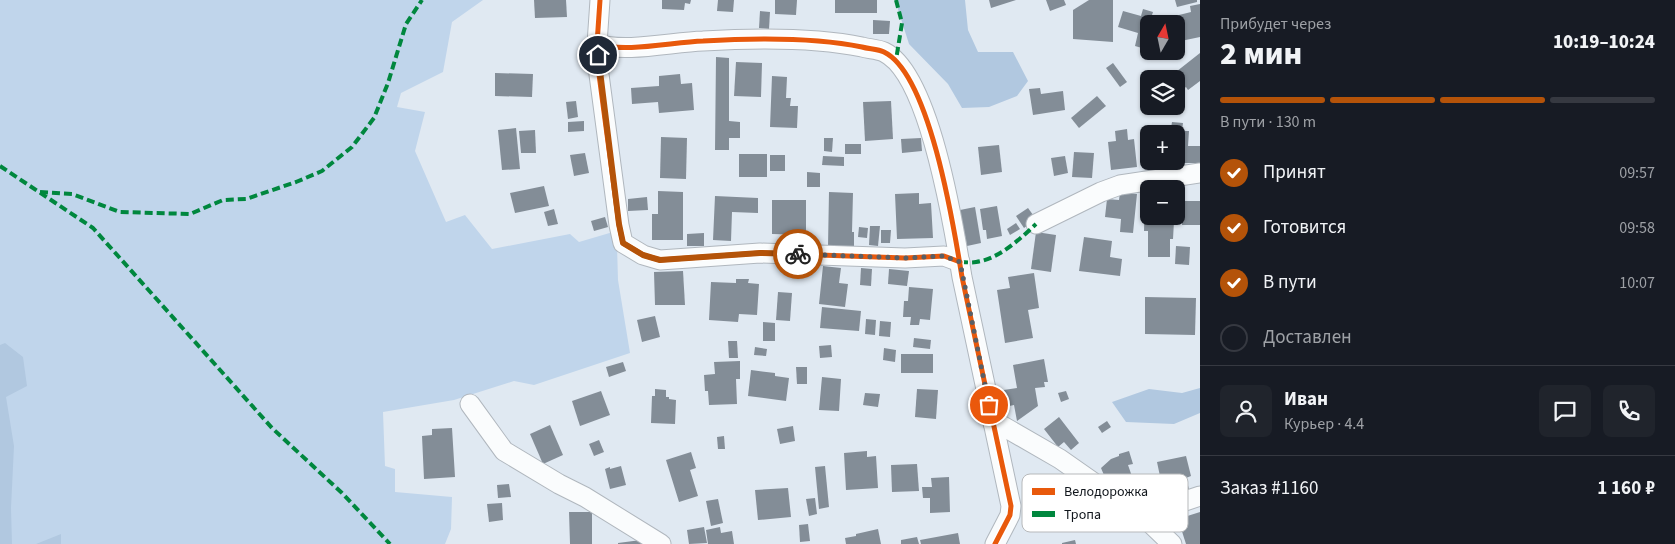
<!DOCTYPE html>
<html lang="ru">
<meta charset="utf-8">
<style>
body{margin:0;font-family:"Source Sans 3",sans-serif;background:#20242c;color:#f1f3f6;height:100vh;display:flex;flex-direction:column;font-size:19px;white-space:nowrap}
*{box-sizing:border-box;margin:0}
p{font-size:16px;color:#9ea1a6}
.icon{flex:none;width:28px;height:28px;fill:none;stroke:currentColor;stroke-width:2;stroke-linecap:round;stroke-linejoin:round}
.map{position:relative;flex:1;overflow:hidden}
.drawer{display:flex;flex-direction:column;background:#171b24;width:475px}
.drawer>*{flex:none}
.needle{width:32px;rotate:9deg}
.fabs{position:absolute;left:1140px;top:15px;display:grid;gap:10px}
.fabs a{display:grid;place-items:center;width:45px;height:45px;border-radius:8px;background:#171b24;box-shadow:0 1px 4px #0004;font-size:25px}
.pin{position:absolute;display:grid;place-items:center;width:42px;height:42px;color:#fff;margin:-21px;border:2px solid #fff;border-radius:50%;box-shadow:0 1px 5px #0007}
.courier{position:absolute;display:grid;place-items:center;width:50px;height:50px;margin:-25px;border:4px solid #b45309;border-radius:50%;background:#fff;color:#222;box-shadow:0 1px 6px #0007}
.overview em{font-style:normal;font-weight:800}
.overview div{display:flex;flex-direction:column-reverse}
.overview{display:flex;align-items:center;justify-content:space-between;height:85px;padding:0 20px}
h1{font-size:32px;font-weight:800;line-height:38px}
.bar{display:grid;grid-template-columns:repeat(4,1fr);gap:8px 5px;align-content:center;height:60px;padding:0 20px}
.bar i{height:6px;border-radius:4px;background:#363941}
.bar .selected{background:#b45309}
.bar p{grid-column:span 4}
.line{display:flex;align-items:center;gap:12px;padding:0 20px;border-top:1px solid #363941}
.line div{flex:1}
.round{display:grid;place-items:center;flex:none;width:52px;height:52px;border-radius:8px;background:#20242c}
ol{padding:0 20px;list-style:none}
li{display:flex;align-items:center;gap:15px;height:55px}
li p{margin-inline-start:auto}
li .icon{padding:5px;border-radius:50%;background:#b45309;color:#fff;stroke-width:4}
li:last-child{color:#9ea1a6}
li i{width:28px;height:28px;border:2px solid #363941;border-radius:50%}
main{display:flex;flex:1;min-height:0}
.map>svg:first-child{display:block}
.green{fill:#c0d5eb}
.forest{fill:#b1c8e0}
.building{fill:#838d97}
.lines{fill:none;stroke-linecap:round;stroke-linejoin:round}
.minor-casing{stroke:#b0b7be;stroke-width:21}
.minor{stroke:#fafcfd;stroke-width:19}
.quiet{stroke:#00873e;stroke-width:4;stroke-dasharray:8 4;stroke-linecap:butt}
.cycleway-casing{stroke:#fff;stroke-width:8}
.cycleway{stroke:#e8590c;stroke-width:5}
.done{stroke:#595f66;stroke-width:5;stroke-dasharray:0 9}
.route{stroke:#b45309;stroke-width:6}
.key{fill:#fff;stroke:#b7b9bb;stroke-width:1}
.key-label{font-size:14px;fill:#10151b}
</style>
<main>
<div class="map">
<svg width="1200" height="544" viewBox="0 0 1200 544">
<rect width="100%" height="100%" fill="#e0e9f2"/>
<path class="green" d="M0 0H483L452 22 443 72 401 93 397 107 425 112 415 151 446 222 465 215 492 249 570 234 579 242 613 232 617 245 618 280 630 353 534 385 514 381 454 400 383 412 385 466 395 469V492L452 497 451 529 445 544H0Z"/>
<g class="forest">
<path d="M895 0H965L968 30 978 52H1013L1028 81 1017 96 989 107 962 108 948 84 909 44Z"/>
<path d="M5 343 23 357 27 386 6 397 14 446 11 508 12 544H0V345Z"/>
<path d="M1200 388V413L1174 424 1126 422 1112 402 1149 389 1182 393Z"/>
<path d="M61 534V544H36Z"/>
</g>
<g class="building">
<path d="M534 0H566L567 17 535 18Z"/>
<path d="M662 0H691L690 4 685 3 684 10 662 9Z"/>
<path d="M718 0H734L733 12 717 11Z"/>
<path d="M775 0H797L796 15 775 14Z"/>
<rect x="835" y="0" width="42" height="13"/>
<path d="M989 0H1016L991 8Z"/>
<path d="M1046 0H1064L1066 5 1050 11Z"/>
<path d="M1089 0H1113V42L1073 39V10Z"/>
<path d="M1175 0H1197V2L1177 7Z"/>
<path d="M1200 4V37L1176 42V24H1168L1167 18 1191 12 1190 6Z"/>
<path d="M1143 9 1153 12 1152 15 1162 18 1160 24H1149V50L1135 46 1138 33 1118 27 1123 11 1141 16Z"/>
<path d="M760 11 770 12 769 29 759 28Z"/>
<path d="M873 20 890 21 889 34H873Z"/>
<path d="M1200 53V81L1188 90 1186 87 1176 94V79H1167Z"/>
<path d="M716 57 729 58V121L740 122V138H729V150H715Z"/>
<path d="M736 62 762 63 761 97 734 96Z"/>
<path d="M1113 63 1127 82 1120 87 1106 68Z"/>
<path d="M495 73 533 74 532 97 495 96Z"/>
<path d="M680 74 681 84 692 83 694 110 659 113 658 102 632 104 631 88 659 86V76Z"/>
<path d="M772 76 787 77 786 98H791L790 106H798L797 128 770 127Z"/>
<path d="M1040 88 1041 94 1063 91 1065 110 1033 115 1029 89Z"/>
<path d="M1097 96 1106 106 1079 128 1071 118Z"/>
<path d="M576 101 578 117 568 119 566 102Z"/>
<path d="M891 101 893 139 865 141 863 102Z"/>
<path d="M584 121V131L568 132V122Z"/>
<path d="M1172 122 1183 123 1182 131H1189L1188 146H1200V163H1183V151H1176V134H1170Z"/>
<path d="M516 128 520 169 502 170 498 130Z"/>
<path d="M1127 129 1128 140 1134 139 1137 167 1111 170 1108 142 1116 141 1115 131Z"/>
<path d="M535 130 536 153H521L519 131Z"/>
<path d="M661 137 687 138 686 179 660 178Z"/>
<path d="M824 138H833L832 152 824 151Z"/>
<path d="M921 138 922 151 902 153 901 139Z"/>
<rect x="845" y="144" width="16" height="10"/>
<path d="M999 145 1002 172 981 175 978 147Z"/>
<path d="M1074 152 1094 153 1092 178 1072 177Z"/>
<path d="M585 153 589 173 574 176 570 155Z"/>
<rect x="739" y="154" width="28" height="23"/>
<rect x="770" y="155" width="15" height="16"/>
<path d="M823 156 844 157V166L822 165Z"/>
<path d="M1065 156 1068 173 1054 176 1051 158Z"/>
<path d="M807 172 820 173V187H807Z"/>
<path d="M544 186 549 206 515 213 510 193Z"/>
<path d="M658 191 683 192V240H652V214H658Z"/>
<path d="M829 192 853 193 852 232H854V246H828Z"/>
<path d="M1120 192 1137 194 1133 233 1120 232 1121 219 1105 217 1107 199 1119 200Z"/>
<path d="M1145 192H1149V216H1164V220L1174 221 1173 239H1170V257H1148V231H1144Z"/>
<path d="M919 193V204L931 203 933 238 897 239 895 194Z"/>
<path d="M715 196 758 198V213L732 212 731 241 713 240Z"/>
<path d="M647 197 648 210 628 211V199Z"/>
<path d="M772 200H806V235L772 234Z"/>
<path d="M1181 201H1200V225H1182Z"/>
<path d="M997 206 1002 236 987 239 986 230H983L980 209Z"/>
<path d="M975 207 981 243 967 246 960 210Z"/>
<path d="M1028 208 1036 219 1024 228 1016 216Z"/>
<path d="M554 209 558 224 548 226 544 212Z"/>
<path d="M605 217 608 227 594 231 591 221Z"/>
<path d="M1016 223 1020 229 1010 235 1007 229Z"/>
<path d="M870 226H880L878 246 869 245Z"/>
<path d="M859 227 868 228 867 238 858 237Z"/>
<path d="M881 230H891L890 243H881Z"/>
<path d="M1036 232 1056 235 1051 272 1031 269Z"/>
<path d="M704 233V246H687V234Z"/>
<path d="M1084 237 1112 241 1110 257 1122 259 1120 276 1079 271Z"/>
<path d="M1176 246 1190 247 1189 265 1175 264Z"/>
<path d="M823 266 841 268 839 283 848 284 845 307 819 304Z"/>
<path d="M861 268 872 269 871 286 860 285Z"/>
<path d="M889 269 909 271 907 286 888 284Z"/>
<path d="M683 271 685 305H655L654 272Z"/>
<path d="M1034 273 1039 308 1028 310 1033 338 1005 343 997 290 1010 288 1008 277Z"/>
<path d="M736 279H749L748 283 759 284 757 315 739 314 738 322 709 320 711 282 736 283Z"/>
<path d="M909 287 933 289 930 320 920 319 919 325H910L911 317H903L904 301H908Z"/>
<path d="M778 292 792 293 790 321 776 320Z"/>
<path d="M1145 297 1196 298 1195 335 1145 334Z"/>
<path d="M822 307 861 311 859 331 820 328Z"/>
<path d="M655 316 660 337 642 342 637 320Z"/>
<path d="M866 319 876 320 875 335 865 334Z"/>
<path d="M880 321 891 322 890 337 879 336Z"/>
<path d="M763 322 775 323V341H763Z"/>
<path d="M914 338 931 340 930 349 913 347Z"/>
<path d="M728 341H737L738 358H729Z"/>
<path d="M831 345 832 357 820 358 819 346Z"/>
<path d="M755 347 767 349 766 356 754 355Z"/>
<path d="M884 348 896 350 895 362 883 360Z"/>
<rect x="901" y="354" width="32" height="19"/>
<path d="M1044 359 1048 382H1044L1045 387 1035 388 1038 406 1017 421 1014 405 1000 408 997 391 1017 388 1013 365Z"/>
<path d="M740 361V379H736L737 404 709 405 708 391H705L704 375 715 374 714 362Z"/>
<path d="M623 362 626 371 609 377 606 367Z"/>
<path d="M796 367H807V384H797Z"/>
<path d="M751 370 775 373V376L789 378 786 401 748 396Z"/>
<path d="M822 377 841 379 839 411 819 410Z"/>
<path d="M655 389 666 390V397H669V399L676 400 675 424 651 423 652 396H655Z"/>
<path d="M917 389 938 390 936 419 915 417Z"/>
<path d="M601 391 610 415 580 426 572 401Z"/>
<path d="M1066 391 1069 399 1061 402 1058 393Z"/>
<path d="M865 393 880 394 878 407 863 405Z"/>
<path d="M1059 417 1079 443 1071 450 1064 442 1058 447 1044 429Z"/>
<path d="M1107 421 1111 427 1102 433 1098 427Z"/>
<path d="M550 425 563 455 543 464 530 434Z"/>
<path d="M793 426 795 441 780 444 777 429Z"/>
<path d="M452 428 455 477 424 479 422 436 432 435V429Z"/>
<path d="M724 436 725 449H718L717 437Z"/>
<path d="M599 440 604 452 594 456 589 444Z"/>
<path d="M867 451V457L876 456 878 488 846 490 844 453Z"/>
<path d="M1129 451 1133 464 1128 465 1135 485 1140 484 1144 495 1128 500 1119 476 1106 480 1101 468 1111 459 1119 456V454Z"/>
<path d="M691 452 696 468 690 470 698 496 679 502 666 460Z"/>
<path d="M1186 456 1191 476 1186 478 1189 489 1174 492 1176 499 1163 502 1158 482 1161 481 1157 462Z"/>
<path d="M917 464 919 491 892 492 891 465Z"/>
<path d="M621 466 626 485 610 489 605 469 610 467V469Z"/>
<path d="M825 466 829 507 819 509 815 467Z"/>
<path d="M949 477 950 512 930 513V498H923L922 487H932L931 478Z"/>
<path d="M509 484 511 497 498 498 497 485Z"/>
<path d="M788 488 791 517 758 520 755 490Z"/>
<path d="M815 498 817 514 809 516 806 499Z"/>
<path d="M718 499 723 523 711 526 706 501Z"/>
<path d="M502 503 503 520 489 522 487 504Z"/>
<path d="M569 512H592V544H570Z"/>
<path d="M1200 512V544H1186L1178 519Z"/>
<path d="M808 524 810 541 800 542 799 525Z"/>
<path d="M704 527 707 543 689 544 687 530Z"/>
<path d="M720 527 721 533 732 531 734 544H708L706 530Z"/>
<path d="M878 529 881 544H846L845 538 856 536V534Z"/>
<path d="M958 533 960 544H921L920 540Z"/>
<path d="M917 537 919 544H901V540Z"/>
<path d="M641 540 642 544H618V543Z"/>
<path d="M1075 540 1076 544H1062V543Z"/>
</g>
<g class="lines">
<defs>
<g id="minor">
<path d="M600 0 597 44 598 67 619 225 623 243 643 255 660 260 760 253 905 258 944 256 960 262"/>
<path d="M597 44C626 53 672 42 703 41 753 38 813 37 862 47 869 49 878 49 884 52 930 74 954 228 962 277L1011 506 1010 515 995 544"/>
<path d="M1036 224 1101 192 1120 185 1200 173"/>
<path d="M470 404 504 451 559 484 585 497 661 544"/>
<path d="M993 423 1001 425 1060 459 1147 520 1172 544"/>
<path d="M1147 520 1158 510 1200 496"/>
</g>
</defs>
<use href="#minor" class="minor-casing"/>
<use href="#minor" class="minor"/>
<g class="quiet">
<path d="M896 0 902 23 896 60"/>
<path d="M0 166 93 228 272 428 342 493 390 544"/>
<path d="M40 192 72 194 120 212 190 214 223 200 246 199 296 182 322 171 352 147 374 118 388 83 406 24 422 0"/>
<path d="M960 262C965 262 971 263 976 262 999 259 1020 239 1036 224"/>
</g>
<defs>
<g id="cycleway">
<path d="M600 0 597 44 598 67 619 225 623 243 643 255 660 260 760 253 905 258 944 256 960 262"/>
<path d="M597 44C626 53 672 42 703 41 753 38 813 37 862 47 869 49 878 49 884 52 930 74 954 228 962 277L1011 506 1010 515 995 544"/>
</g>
</defs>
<use href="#cycleway" class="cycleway-casing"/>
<use href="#cycleway" class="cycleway"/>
</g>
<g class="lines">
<path class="done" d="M798 254 905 258 944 256 960 262 989 405"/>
<path class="route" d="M598 55 619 224 623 243 643 255 660 260 760 253 798 254"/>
</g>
<rect x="1022" y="474" width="166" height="58" rx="8" class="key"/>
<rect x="1032" y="488" width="23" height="7" fill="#e8590c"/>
<rect x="1032" y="511" width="23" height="6" fill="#00873e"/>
<g class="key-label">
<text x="1064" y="496">Велодорожка</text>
<text x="1064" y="519">Тропа</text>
</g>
</svg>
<div class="fabs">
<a><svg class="needle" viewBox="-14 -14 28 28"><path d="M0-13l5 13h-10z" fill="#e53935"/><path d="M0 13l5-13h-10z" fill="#9ea1a6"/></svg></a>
<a><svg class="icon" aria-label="layers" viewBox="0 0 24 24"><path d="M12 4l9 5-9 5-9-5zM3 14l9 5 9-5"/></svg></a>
<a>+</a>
<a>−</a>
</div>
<div class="pin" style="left:989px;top:405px;background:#ea580c"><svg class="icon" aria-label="bag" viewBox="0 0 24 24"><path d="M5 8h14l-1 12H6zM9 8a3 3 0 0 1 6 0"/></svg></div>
<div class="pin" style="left:598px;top:55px;background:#1f2937"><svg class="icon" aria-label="home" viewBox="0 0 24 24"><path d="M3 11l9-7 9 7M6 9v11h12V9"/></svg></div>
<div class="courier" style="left:798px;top:254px"><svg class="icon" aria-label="bike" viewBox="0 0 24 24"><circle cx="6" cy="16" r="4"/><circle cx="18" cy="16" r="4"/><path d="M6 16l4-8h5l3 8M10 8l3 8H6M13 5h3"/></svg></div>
</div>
<section class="drawer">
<div class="overview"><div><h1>2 мин</h1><p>Прибудет через</p></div><em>10:19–10:24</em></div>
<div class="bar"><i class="selected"></i><i class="selected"></i><i class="selected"></i><i></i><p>В пути · 130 m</p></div>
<ol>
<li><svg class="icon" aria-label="check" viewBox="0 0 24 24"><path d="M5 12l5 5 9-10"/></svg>Принят<p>09:57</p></li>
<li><svg class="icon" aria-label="check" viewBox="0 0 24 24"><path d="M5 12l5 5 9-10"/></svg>Готовится<p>09:58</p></li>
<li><svg class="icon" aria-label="check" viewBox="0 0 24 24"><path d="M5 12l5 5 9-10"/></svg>В пути<p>10:07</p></li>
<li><i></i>Доставлен</li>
</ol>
<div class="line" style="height:90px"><a class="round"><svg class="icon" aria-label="person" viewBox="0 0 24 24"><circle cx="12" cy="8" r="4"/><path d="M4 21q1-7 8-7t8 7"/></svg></a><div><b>Иван</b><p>Курьер · 4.4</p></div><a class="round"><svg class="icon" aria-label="chat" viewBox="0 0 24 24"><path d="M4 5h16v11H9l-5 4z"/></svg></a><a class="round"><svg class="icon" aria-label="phone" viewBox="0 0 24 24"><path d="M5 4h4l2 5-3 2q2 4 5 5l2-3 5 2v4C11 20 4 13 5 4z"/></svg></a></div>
<div class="line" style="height:65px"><div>Заказ #1160</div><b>1 160 ₽</b></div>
</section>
</main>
